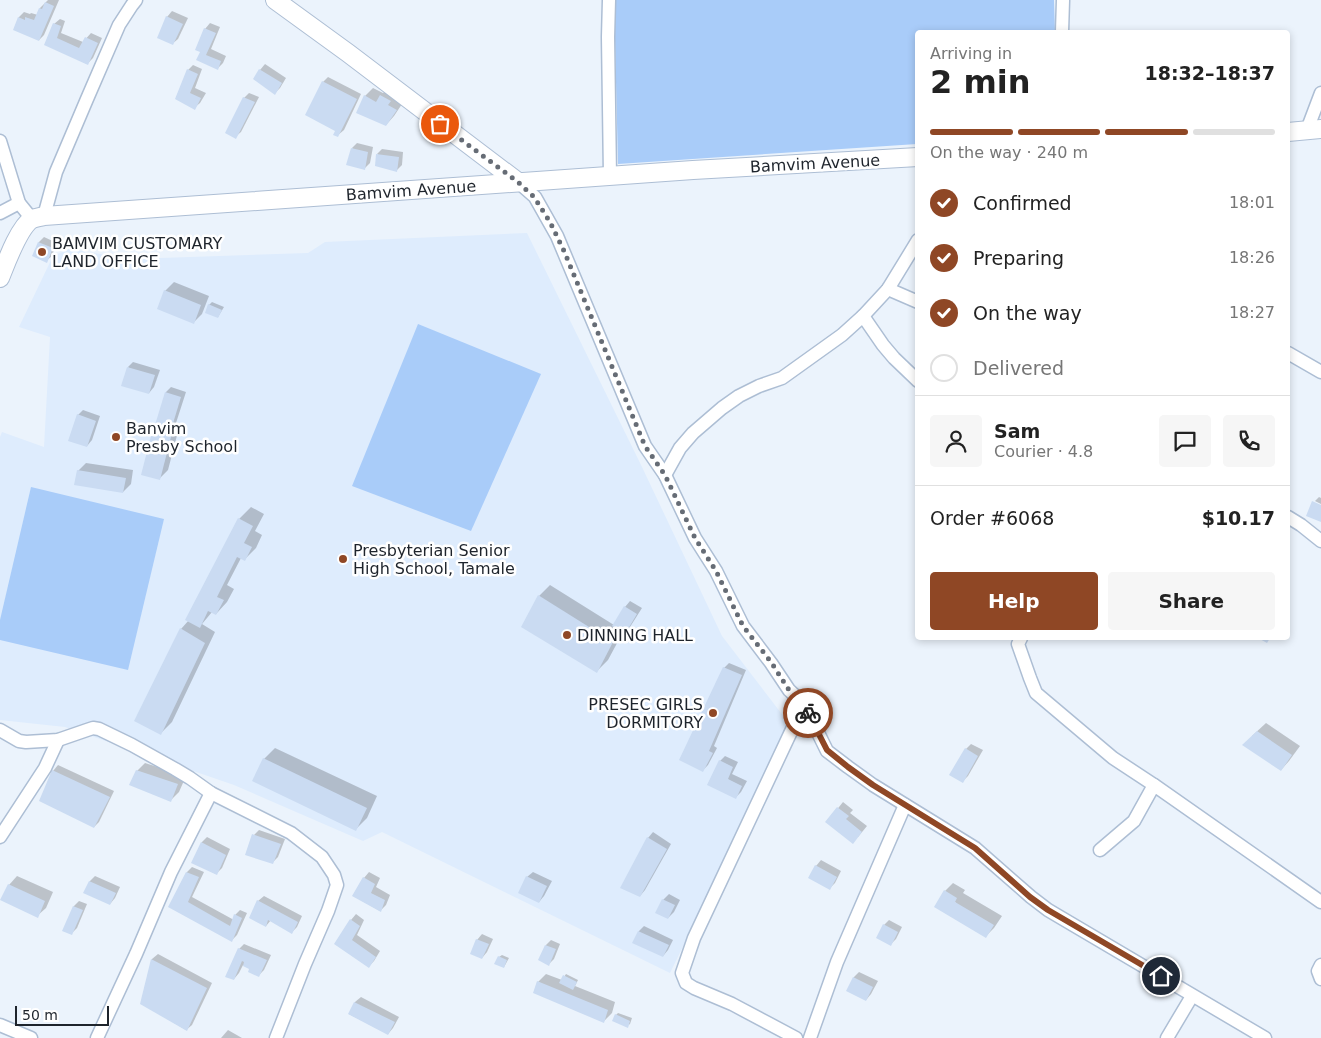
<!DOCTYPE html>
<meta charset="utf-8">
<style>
body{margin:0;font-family:"DejaVu Sans",sans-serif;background:#f6f6f6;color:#222;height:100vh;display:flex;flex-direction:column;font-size:19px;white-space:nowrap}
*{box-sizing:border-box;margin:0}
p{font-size:16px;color:#767676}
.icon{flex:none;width:28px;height:28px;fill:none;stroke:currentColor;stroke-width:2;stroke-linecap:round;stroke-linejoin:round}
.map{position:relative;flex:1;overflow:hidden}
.panel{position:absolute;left:915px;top:30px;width:375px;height:610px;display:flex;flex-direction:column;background:#fff;border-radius:5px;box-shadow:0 2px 8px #0003}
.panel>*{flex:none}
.scale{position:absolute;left:15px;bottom:12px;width:94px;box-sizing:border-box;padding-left:5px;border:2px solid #1e242c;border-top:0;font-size:14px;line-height:18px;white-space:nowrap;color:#1e242c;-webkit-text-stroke:4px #fff;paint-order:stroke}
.pin{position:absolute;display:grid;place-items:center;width:42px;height:42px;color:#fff;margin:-21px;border:2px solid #fff;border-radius:50%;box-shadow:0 1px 5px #0007}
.courier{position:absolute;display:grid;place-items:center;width:50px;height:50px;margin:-25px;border:4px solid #8f4725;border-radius:50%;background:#fff;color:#222;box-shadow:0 1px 6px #0007}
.head em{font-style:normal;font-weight:600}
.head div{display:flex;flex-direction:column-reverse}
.head{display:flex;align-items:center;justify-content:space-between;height:85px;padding:0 15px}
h1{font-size:32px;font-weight:600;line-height:38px}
.bar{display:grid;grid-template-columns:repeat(4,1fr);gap:8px 5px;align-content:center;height:60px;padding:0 15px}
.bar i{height:6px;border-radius:4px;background:#e0e0e0}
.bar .current{background:#8f4725}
.bar p{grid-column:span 4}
.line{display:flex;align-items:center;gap:12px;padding:0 15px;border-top:1px solid #e0e0e0}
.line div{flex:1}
.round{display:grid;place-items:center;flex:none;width:52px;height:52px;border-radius:5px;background:#f6f6f6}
ol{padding:0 15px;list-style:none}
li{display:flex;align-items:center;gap:15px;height:55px}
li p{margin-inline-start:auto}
li .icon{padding:5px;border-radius:50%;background:#8f4725;color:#fff;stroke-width:4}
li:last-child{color:#767676}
li i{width:28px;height:28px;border:2px solid #e0e0e0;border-radius:50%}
.action{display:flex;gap:10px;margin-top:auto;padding:10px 15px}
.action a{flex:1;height:58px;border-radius:5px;background:#8f4725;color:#fff;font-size:20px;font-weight:600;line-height:58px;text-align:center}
.action a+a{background:#f6f6f6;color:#222}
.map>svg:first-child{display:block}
.built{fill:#deecfd}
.green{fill:#a9ccf9}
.shadow{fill:#0003}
.building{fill:#cadbf2}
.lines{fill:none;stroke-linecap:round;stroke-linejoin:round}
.street-casing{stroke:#adbed4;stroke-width:15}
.secondary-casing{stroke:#adbed4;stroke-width:20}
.street{stroke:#fff;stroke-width:12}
.secondary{stroke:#fff;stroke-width:18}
.done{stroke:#666c75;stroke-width:5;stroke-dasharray:0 9}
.route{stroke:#8f4725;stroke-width:6}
.poi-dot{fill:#8f4725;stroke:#fff;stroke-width:2}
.labels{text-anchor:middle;stroke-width:5;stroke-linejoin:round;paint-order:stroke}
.street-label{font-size:16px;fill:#1e242c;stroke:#fff}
.poi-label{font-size:16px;fill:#1e242c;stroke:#fff;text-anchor:start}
</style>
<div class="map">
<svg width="1321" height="1038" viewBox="0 0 1321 1038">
<rect width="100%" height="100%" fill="#ebf3fc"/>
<path class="built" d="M527 233 642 467 722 636 791 726 670 973 382 832 363 841 234 785 65 727 0 720V437L2 432 44 447 50 337 19 327 53 256 69 249 131 259 308 253 325 242Z"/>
<g class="green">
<path d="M614 0H1054L1055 32H918L917 144 618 164Z"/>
<path d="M418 324 541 374 471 531 352 486Z"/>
<path d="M31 487 164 519 128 670 0 640V620Z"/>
</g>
<g class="shadow">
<path d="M48 0H59L44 35 39 40 15 29 19 17 24 12 30 14 31 13 38 15 40 8Z"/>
<path d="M172 11 188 18 178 39 172 44 167 17Z"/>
<path d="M60 19 65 21 61 33 83 42 91 33 102 38 93 58 87 64 46 44 54 24Z"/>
<path d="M210 23 220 27 211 49 226 56 223 63 218 68 201 51 205 29Z"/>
<path d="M265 64 286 78 280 88 275 93 254 79 260 70Z"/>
<path d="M193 65 202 69 195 88 206 93 200 103 194 108 176 98 188 70Z"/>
<path d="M328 77 361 94 344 130 338 135 323 82Z"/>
<path d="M373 88 383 93 389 88 404 101 394 116 386 125 365 96Z"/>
<path d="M249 93 259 97 241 132 235 137 244 98Z"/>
<path d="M357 143 373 147 370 163 365 168 352 148Z"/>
<path d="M382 149 403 152 402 165 397 170 377 154Z"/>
<path d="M44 237 57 243 52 256 46 261 34 255 39 242Z"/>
<path d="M174 282 209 296 202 314 194 322 165 291Z"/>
<path d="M212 302 224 307 218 317 209 305Z"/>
<path d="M133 362 160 370 154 387 149 393 128 367Z"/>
<path d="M171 387 186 392 176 423 180 424 168 470 159 479 142 474 154 428 158 425 166 392Z"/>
<path d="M83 410 100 416 92 440 87 446 78 415Z"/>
<path d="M86 463 133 470 131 484 123 492 78 471Z"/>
<path d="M1319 497 1321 498V504L1315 501Z"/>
<path d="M251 507 264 514 255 531 262 535 256 548 245 559 241 558 227 585 234 589 227 602 216 614 212 612 202 624 215 632 172 722 161 733 181 629 189 620 187 619 239 519Z"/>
<path d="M550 585 614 625 625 607 630 601 642 608 630 627 625 633 623 632 608 660 596 672 539 596Z"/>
<path d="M729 663 746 670 714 746 717 748 708 765 703 770 724 668Z"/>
<path d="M1266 723 1300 746 1289 761 1281 770 1252 736Z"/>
<path d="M971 744 983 750 968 776 963 781 966 749Z"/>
<path d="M275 748 377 796 367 818 356 829 264 759Z"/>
<path d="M725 756 738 762 732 774 747 781 741 792 736 797 720 761Z"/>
<path d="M145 763 186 776 179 792 170 801 137 771Z"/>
<path d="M58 765 114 791 99 822 94 827 53 771Z"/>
<path d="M843 802 853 810 850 813 867 826 858 837 827 822Z"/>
<path d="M259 830 285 839 278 857 273 862 254 835Z"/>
<path d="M653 832 671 844 645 890 640 896 648 838Z"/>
<path d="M207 837 230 849 222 868 216 874 193 862 202 842Z"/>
<path d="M821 860 841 871 835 883 830 888 816 866Z"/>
<path d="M192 867 204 872 192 897 234 920 235 915 240 910 247 913 237 935 232 940 170 906 187 872Z"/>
<path d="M369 872 380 878 376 887 390 895 386 905 380 911 354 896 364 878Z"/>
<path d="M533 872 552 881 544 896 539 902 527 877Z"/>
<path d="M17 876 53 892 46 908 37 916 9 885Z"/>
<path d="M95 876 120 887 115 898 110 904 85 892 90 881Z"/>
<path d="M953 883 965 890 963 893 1002 916 994 928 986 936 945 891Z"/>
<path d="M669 894 680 900 674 912 668 918 657 912 663 900Z"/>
<path d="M264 896 302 916 297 927 292 932 271 920 266 926 258 901Z"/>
<path d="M79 901 87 904 77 928 72 933 64 930 74 906Z"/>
<path d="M356 914 364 920 357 935 380 951 374 961 369 966 336 944 351 920Z"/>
<path d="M889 920 902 927 896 939 891 944 884 925Z"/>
<path d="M644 926 673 940 668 950 663 956 634 942 639 931Z"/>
<path d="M482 934 493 939 487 952 482 958 477 940Z"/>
<path d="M551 940 560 944 554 959 549 964 546 945Z"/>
<path d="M244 944 271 955 264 970 259 975 251 968 243 965 239 973 234 979 239 949Z"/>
<path d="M158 954 212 983 192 1025 186 1030 141 1003 152 959Z"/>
<path d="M502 955 509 958 504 967 499 957Z"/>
<path d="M859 972 878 981 871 994 866 1000 848 990 854 977Z"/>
<path d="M546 974 562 980 566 974 578 980 575 986 615 1002 612 1013 603 1022 538 982Z"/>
<path d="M361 997 399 1017 393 1028 388 1034 349 1014 355 1002Z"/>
<path d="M618 1013 632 1018 630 1024 627 1026 616 1015Z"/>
<path d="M228 1030 242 1038H221Z"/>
</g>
<g class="building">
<path d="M45 2 54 6 39 41 13 30 18 17 25 20V17L34 20 39 8 42 9Z"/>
<path d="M166 16 183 24 173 45 157 38Z"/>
<path d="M53 23 61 26 57 38 79 48 85 37 98 43 88 65 44 45Z"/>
<path d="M204 28 216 33 206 55 221 61 218 70 196 60 200 52 195 50Z"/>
<path d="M187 69 198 74 190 93 201 98 195 110 175 99Z"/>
<path d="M259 69 282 83 275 95 253 79Z"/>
<path d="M322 81 357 99 338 137 333 135 335 131 305 115Z"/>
<path d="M364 95 376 102 380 95 391 101 388 105 397 110 386 126 356 113Z"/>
<path d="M243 97 255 102 236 139 225 133Z"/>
<path d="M351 148 368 152 365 170 346 165Z"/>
<path d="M376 154 399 157 397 172 375 166Z"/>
<path d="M38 242 53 248 47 263 32 256Z"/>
<path d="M164 290 201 305 194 324 157 309Z"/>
<path d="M208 304 222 310 218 318 205 313Z"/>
<path d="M127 367 155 375 149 394 121 386Z"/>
<path d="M165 392 181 397 171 430 155 425Z"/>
<path d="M77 414 96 421 87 447 68 441Z"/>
<path d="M153 428 172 433 160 480 141 475Z"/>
<path d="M77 470 126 478 123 493 74 485Z"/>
<path d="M1312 501 1321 505V522L1306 516Z"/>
<path d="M238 518 253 526 244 543 252 547 245 561 237 557 217 597 224 600 216 615 208 611 200 628 185 620Z"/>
<path d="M538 595 613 642 597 673 521 627Z"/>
<path d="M624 606 637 614 625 634 612 626Z"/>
<path d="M180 628 205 643 161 735 134 721Z"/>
<path d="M1258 638H1270L1267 643Z"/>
<path d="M723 667 742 675 709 751 713 753 703 772 679 760Z"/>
<path d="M1257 731 1292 755 1281 771 1242 745Z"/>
<path d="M965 748 978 756 963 783 949 775Z"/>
<path d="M263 758 367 808 356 831 252 781Z"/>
<path d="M719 760 733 767 728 779 742 786 736 799 707 785Z"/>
<path d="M52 770 110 797 94 828 39 801Z"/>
<path d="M136 770 178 784 171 802 129 785Z"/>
<path d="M837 807 849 816 846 819 862 832 853 844 825 822Z"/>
<path d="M252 834 281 844 273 864 245 855Z"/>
<path d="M647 837 667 849 640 897 620 888Z"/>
<path d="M201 842 226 855 217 875 191 863Z"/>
<path d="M815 865 837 877 830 890 808 878Z"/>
<path d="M186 872 199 877 188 902 230 926 234 914 242 918 232 942 168 907Z"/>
<path d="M526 876 547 886 539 903 518 893Z"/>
<path d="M363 877 375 884 371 893 385 900 381 912 352 896Z"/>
<path d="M89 881 116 893 110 905 83 893Z"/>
<path d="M8 884 45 901 38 918 0 900Z"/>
<path d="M944 890 957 898 955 902 994 925 986 938 934 907Z"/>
<path d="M662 899 675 905 668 919 655 913Z"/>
<path d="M257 900 298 922 292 934 268 920 266 927 249 918Z"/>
<path d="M73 906 83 910 72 935 62 931Z"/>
<path d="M350 919 360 926 352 940 376 957 369 968 334 944Z"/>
<path d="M883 924 898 932 891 946 876 938Z"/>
<path d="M638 931 669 945 663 957 632 943Z"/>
<path d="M476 939 489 944 482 959 470 954Z"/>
<path d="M545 945 556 949 549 966 538 960Z"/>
<path d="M238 948 267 960 259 977 248 972 249 969 243 966 244 962 242 961 234 980 225 977Z"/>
<path d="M498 956 507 960 504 968 494 964Z"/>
<path d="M151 959 207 988 187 1031 140 1004Z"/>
<path d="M563 975 577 982 573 990 559 983Z"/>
<path d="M853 977 873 987 866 1001 846 991Z"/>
<path d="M537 981 608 1010 604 1023 533 993Z"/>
<path d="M354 1002 395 1022 388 1035 348 1014Z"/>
<path d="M615 1014 630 1021 628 1028 612 1021Z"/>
</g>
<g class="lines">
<defs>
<g id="street">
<path d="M609 0 608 37 610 176"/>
<path d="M1062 32 1063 0"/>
<path d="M1307 130 1321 93"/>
<path d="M0 141 19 203 32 219"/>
<path d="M518 182 535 197 557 236 645 446 665 475 695 538 716 571 743 626 771 663 789 690 804 704 827 751 848 767 873 785 975 848 1031 897 1048 910 1265 1038"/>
<path d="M0 213 19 203"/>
<path d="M44 216 56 172 87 99 119 25 132 5 136 0"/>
<path d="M888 289 918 302"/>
<path d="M863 316 883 345 894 358 918 381"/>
<path d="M1288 353 1321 372"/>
<path d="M665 475 680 448 693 433 722 408 739 396 759 386 782 378 842 335 863 316 888 289 918 240"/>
<path d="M1288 517 1301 525 1321 541"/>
<path d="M1021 638 1018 644 1030 678 1036 693 1113 758 1154 785"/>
<path d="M0 730 19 741 26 742 58 740 87 730 93 728 99 729 132 745 175 769 190 778 211 793 291 833 322 857 334 875 337 885 328 911 305 964 276 1038"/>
<path d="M0 837 45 768 58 740"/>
<path d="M1100 850 1134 821 1154 785 1321 902"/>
<path d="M1321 965 1318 971 1321 979"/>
<path d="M0 1025 31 1038"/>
<path d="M97 1038 136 954 171 872 211 793"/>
<path d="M796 1038 732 1004 694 988 686 983 682 973 694 938 804 704"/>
<path d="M810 1038 837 962 905 805"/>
<path d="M1167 1038 1192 996"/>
</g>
<g id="secondary">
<path d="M275 0 348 53 518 182"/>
<path d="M1288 132 1321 129"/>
<path d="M0 278C6 263 19 227 32 219 35 218 40 217 44 216L693 170 918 157"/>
</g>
</defs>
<use href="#street" class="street-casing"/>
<use href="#secondary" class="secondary-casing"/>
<use href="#street" class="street"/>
<use href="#secondary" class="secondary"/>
</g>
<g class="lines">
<path class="done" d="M440 124 518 182 534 197 550 222 564 251 645 446 665 475 695 538 716 571 743 626 771 662 789 690 804 704 808 713"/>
<path class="route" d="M808 713 827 750 848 767 873 785 975 848 1030 897 1048 910 1161 976"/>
</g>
<g class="poi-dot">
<circle cx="42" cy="252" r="5"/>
<circle cx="116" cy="437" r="5"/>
<circle cx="343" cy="559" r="5"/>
<circle cx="567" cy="635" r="5"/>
<circle cx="713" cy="713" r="5"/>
</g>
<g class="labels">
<g class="street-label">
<text transform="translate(815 163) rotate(-3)" y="6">Bamvim Avenue</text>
<text transform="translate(411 190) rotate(-4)" y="6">Bamvim Avenue</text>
</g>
<g class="poi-label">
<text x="52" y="249">BAMVIM CUSTOMARY<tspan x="52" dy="18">LAND OFFICE</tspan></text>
<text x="126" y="434">Banvim<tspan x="126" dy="18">Presby School</tspan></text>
<text x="353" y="556">Presbyterian Senior<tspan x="353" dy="18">High School, Tamale</tspan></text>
<text x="577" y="641">DINNING HALL</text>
<text x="703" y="710" text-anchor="end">PRESEC GIRLS<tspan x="703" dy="18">DORMITORY</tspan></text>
</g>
</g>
</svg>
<div class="scale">50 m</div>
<div class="pin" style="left:440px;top:124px;background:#ea580c"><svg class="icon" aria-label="bag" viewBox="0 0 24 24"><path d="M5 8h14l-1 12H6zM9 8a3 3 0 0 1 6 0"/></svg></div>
<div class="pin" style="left:1161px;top:976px;background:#1f2937"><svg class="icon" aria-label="home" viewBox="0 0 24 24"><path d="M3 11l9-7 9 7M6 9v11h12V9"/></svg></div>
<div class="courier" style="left:808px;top:713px"><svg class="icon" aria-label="bike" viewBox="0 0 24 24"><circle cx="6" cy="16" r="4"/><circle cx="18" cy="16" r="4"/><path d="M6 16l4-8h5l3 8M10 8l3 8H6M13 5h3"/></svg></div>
<section class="panel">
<div class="head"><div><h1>2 min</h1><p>Arriving in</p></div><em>18:32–18:37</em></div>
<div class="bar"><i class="current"></i><i class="current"></i><i class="current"></i><i></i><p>On the way · 240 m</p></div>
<ol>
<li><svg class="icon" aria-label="check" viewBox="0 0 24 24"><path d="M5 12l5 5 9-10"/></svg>Confirmed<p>18:01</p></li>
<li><svg class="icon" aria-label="check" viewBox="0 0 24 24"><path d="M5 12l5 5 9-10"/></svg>Preparing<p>18:26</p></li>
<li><svg class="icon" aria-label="check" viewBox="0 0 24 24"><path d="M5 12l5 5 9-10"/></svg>On the way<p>18:27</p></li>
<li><i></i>Delivered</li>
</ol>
<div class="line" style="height:90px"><a class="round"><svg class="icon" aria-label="person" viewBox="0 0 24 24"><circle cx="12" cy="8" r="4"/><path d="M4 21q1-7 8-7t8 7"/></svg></a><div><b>Sam</b><p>Courier · 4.8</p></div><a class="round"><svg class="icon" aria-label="chat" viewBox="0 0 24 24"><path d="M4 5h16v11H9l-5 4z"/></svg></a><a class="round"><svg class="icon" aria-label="phone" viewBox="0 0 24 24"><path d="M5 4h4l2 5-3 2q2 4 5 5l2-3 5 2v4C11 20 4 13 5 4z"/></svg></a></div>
<div class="line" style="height:65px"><div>Order #6068</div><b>$10.17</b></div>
<div class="action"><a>Help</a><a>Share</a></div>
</section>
</div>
